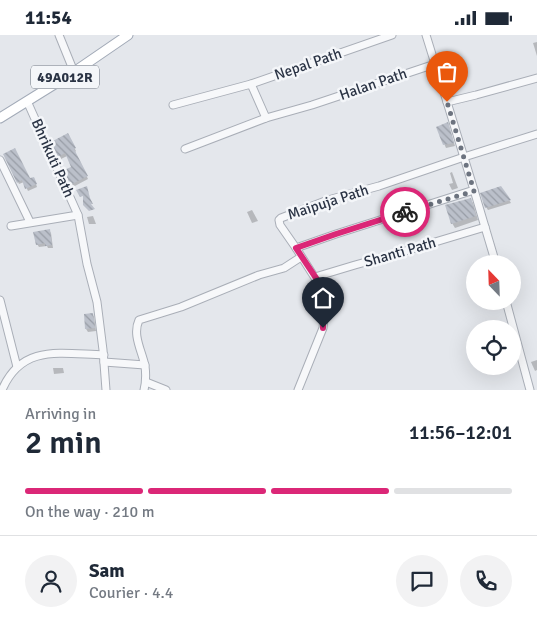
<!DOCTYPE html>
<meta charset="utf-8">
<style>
body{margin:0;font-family:Signika,sans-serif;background:#f2f2f3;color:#1f2937;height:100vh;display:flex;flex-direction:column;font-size:19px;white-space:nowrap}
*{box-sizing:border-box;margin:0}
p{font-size:16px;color:#747a83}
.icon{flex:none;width:28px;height:28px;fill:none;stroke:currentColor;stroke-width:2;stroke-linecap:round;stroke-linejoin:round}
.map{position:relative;height:355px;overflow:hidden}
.sheet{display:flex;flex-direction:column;background:#fff;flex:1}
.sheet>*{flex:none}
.needle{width:32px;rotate:337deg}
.tools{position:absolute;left:466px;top:220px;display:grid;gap:10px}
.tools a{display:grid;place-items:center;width:55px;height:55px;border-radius:50%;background:#fff;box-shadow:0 5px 20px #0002;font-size:25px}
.pin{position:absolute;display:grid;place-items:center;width:42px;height:42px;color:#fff;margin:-51px -21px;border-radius:50% 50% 50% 0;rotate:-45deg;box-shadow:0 0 5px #0007}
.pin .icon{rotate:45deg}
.courier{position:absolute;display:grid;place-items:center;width:50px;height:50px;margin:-25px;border:4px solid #db2777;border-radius:50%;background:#fff;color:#222;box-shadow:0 1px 6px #0007}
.head em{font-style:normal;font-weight:600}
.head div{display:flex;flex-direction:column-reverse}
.head{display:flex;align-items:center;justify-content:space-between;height:85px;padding:0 25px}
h1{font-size:32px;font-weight:600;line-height:38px}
.bar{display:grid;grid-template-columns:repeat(4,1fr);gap:8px 5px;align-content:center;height:60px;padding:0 25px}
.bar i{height:6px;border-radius:4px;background:#e0e1e3}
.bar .active{background:#db2777}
.bar p{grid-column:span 4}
.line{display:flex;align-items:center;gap:12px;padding:0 25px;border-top:1px solid #e0e1e3}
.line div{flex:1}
.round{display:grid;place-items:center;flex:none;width:52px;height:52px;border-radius:26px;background:#f2f2f3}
.status{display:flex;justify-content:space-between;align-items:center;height:35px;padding:0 25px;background:#fff;direction:ltr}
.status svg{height:14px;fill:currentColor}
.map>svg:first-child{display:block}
.shadow{fill:#0003}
.building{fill:url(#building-back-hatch)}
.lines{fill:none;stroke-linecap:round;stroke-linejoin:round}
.minor-casing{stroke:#a9aeb7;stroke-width:9}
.major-casing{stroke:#a3abb8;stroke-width:11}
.minor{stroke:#f7f8fa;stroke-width:7}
.major{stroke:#fff;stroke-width:9}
.done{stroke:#6c737f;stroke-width:5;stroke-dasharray:0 9}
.route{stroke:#db2777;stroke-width:6}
.labels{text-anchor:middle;stroke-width:5;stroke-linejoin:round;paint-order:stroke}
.shield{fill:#f4f6f9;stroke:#676e7b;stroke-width:1}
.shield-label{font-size:14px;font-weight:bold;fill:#2b3445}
.street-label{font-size:15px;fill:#2b3445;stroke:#f4f6f9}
</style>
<div class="status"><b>11:54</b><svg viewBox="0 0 49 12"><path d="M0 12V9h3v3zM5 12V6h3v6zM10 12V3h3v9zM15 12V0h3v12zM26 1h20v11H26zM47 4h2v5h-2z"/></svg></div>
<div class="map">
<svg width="537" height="355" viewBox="0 0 537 355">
<defs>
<pattern id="building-back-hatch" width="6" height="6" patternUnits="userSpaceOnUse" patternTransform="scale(1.25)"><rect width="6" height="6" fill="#bbc0ca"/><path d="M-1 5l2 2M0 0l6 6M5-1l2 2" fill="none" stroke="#989da6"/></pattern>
</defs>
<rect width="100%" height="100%" fill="#e4e7ec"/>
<g class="shadow">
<path d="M537 7V21L533 8Z"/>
<path d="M449 91 455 111 446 113 437 92Z"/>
<path d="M67 100 76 116 75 117 88 144 73 152 71 149 73 132 67 121 61 124 53 107Z"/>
<path d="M5 120 30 145 34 143 37 152 28 156 24 147 19 149Z"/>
<path d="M452 137 458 153 452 155 449 149 453 148 450 138Z"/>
<path d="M501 152 511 168 488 175 486 172Z"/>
<path d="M470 164 473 168 478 185 455 193 452 188Z"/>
<path d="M252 175 258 186 252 188 247 177Z"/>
<path d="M93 181 96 189H89L87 182Z"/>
<path d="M49 195 51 198 53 213H48L47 211 39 212 37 209Z"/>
<path d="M92 279 94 282 96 296 88 297 86 294Z"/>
<path d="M537 325V335L535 336 531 327Z"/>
<path d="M53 333H63L64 338 54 339Z"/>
</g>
<g class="building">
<path d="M448 87 454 108 443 110 436 92Z"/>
<path d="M68 98 76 113 74 114 88 141 70 150 64 135 71 132 65 118 58 122 51 107Z"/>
<path d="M15 113 30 143 34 142 37 149 25 154 22 145 17 148 3 119Z"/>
<path d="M87 151 90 163 93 169H91L95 174 89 176 83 170V161L80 162 76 155Z"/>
<path d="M501 151 511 165 485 173 480 158Z"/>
<path d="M471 163 476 181 451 189 445 170Z"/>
<path d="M50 194 52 210 45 211V208L36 210 33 197Z"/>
<path d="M93 278 95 293 85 294 84 279Z"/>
</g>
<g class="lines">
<defs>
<g id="minor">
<path d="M59 0 74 37"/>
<path d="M426 0 435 29"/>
<path d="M251 49 392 0"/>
<path d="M27 66 78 180 87 229 97 267 103 315 106 355"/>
<path d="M173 70 251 49 266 83"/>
<path d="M185 114 266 83 312 70 435 29 447 67 476 60 537 43"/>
<path d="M0 125 30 187"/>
<path d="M474 155 496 229"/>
<path d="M11 191 78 180"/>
<path d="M296 213 336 199 474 155 447 67"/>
<path d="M315 242 355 230 395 219 485 192"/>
<path d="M0 265 17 332"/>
<path d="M506 266 530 355"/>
<path d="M104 327 145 330"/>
<path d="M146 347 166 355"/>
<path d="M2 355C22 308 62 319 104 320"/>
<path d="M144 355C146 347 146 339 145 331 142 316 132 300 139 285L181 272 259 240 284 233 301 222"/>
<path d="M298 355 323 293 324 283V257L296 213 280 190 279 185 281 183 328 165 379 151 464 122 537 99"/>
</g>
<path id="major" d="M0 83 74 37 128 0"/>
</defs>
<use href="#minor" class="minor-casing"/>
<use href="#major" class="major-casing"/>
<use href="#minor" class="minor"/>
<use href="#major" class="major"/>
</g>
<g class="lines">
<path class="done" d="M405 177 474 156 447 67"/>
<path class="route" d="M323 293 324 257 322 252 296 213 336 199 405 177"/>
</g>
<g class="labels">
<rect class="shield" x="31" y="30.5" width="68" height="23" rx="4"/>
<g class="shield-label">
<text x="65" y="47">49A012R</text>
</g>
<g class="street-label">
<text transform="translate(308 29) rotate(-19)" y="5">Nepal Path</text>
<text transform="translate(373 49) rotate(-19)" y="5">Halan Path</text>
<text transform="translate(53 123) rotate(66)" y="5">Bhrikuti Path</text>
<text transform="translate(328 167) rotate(-18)" y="5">Maipuja Path</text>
<text transform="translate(400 217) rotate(-16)" y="5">Shanti Path</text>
</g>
</g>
</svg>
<div class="tools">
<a><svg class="needle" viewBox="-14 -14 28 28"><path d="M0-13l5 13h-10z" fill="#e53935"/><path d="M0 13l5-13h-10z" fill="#747a83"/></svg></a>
<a><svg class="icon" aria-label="locate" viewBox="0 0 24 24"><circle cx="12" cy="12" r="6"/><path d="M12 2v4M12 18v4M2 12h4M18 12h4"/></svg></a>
</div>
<div class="pin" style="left:447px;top:67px;background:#ea580c"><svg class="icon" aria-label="bag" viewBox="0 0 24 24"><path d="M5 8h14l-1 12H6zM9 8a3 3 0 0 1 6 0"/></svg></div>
<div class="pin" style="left:323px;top:293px;background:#1f2937"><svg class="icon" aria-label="home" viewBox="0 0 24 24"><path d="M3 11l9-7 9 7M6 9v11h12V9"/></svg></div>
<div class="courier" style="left:405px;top:177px"><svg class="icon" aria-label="bike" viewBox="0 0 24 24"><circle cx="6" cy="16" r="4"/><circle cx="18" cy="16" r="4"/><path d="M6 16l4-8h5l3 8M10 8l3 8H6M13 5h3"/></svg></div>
</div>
<section class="sheet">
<div class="head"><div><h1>2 min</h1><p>Arriving in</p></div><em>11:56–12:01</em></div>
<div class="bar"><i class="active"></i><i class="active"></i><i class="active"></i><i></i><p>On the way · 210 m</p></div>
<div class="line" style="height:90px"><a class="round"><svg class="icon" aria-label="person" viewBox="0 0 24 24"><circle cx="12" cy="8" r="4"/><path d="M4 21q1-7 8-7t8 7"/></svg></a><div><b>Sam</b><p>Courier · 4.4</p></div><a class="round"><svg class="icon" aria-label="chat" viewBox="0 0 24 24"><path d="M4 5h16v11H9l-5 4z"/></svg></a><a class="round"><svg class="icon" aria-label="phone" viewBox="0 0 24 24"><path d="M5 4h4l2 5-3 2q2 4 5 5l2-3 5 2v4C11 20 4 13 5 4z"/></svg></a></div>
</section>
